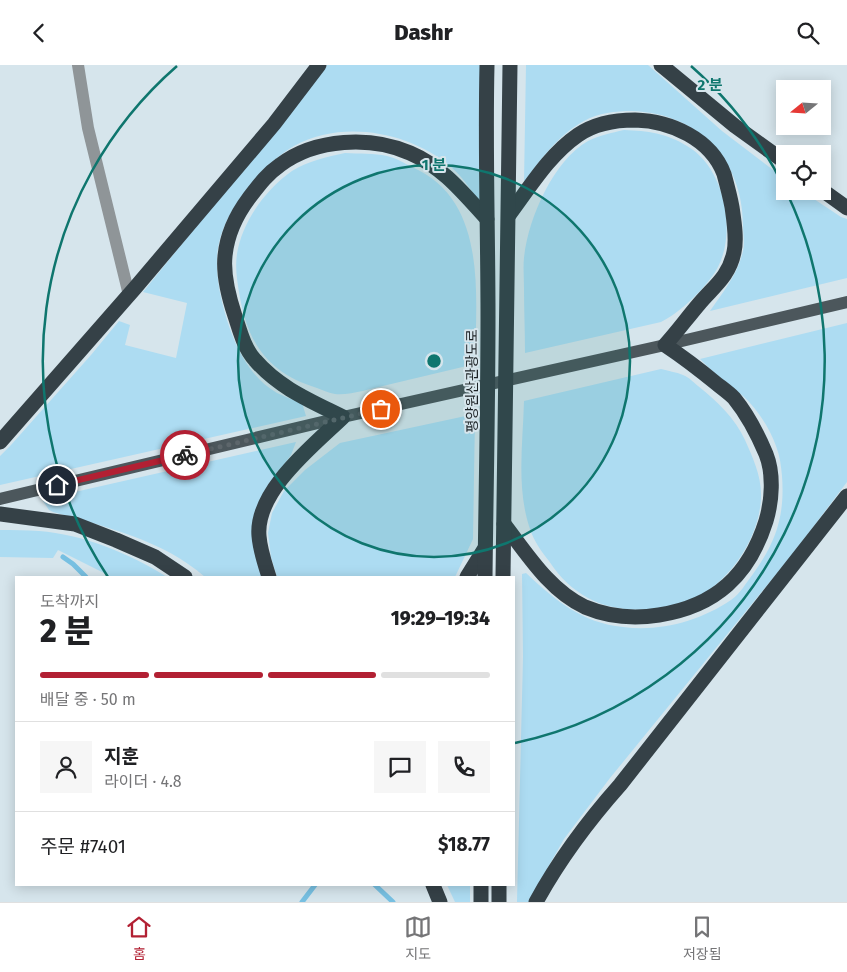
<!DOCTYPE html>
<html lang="ko">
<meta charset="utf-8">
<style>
body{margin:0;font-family:"Fira Sans","Noto Sans KR",sans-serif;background:#f6f6f6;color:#202124;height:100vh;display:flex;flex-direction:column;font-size:19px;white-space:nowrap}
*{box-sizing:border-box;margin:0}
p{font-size:16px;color:#757577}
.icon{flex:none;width:28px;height:28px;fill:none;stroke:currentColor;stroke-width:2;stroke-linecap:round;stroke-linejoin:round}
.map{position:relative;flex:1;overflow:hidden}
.sheet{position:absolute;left:15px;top:511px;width:500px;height:310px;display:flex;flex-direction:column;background:#fff;border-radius:0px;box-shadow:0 2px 12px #0003}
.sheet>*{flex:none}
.needle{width:32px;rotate:252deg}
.fabs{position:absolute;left:776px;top:15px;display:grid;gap:10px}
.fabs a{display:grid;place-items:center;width:55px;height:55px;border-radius:0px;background:#fff;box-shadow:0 2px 12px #0003;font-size:25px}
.pin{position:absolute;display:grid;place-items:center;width:42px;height:42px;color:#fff;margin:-21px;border:2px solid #fff;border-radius:50%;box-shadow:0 1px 5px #0007}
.courier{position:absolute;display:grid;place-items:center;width:50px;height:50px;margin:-25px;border:4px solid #b22033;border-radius:50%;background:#fff;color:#222;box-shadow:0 1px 6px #0007}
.head em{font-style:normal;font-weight:800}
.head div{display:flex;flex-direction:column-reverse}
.head{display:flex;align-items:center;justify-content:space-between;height:85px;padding:0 25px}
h1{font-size:32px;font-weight:800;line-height:38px}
.bar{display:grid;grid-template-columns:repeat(4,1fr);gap:8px 5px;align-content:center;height:60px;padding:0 25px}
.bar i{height:6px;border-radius:4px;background:#e0e0e0}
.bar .active{background:#b22033}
.bar p{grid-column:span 4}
.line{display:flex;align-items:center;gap:12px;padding:0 25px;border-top:1px solid #e0e0e0}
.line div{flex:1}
.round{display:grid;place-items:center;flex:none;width:52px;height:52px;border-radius:0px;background:#f6f6f6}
header{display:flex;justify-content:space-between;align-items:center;height:65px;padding:0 25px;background:#fff;font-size:22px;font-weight:800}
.dock{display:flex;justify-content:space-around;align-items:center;height:70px;border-top:1px solid #e0e0e0;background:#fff;font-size:14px;color:#757577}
.dock a{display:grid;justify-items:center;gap:2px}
.dock .active{color:#b22033}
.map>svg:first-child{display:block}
.green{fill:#addcf2}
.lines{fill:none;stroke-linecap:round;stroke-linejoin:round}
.stream{stroke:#77c0e2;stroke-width:5}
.street{stroke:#8f9598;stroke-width:12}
.primary{stroke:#4c575c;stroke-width:12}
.highway{stroke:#354147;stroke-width:15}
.done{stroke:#5d666b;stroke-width:5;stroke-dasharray:0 9}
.route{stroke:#b22033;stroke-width:6}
.ring{fill:none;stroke:#0f766e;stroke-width:2.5}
.labels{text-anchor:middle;stroke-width:4;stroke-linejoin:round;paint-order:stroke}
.street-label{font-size:14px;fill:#1c2225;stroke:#d6e5ec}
.centre{fill:#0f766e;stroke:#d6e5ec;stroke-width:2.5}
.ring-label{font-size:15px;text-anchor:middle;font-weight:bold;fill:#0f766e;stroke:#d6e5ec;stroke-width:4;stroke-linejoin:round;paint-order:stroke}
</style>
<header><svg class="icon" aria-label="back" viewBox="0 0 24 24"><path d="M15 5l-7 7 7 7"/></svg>Dashr<svg class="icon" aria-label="search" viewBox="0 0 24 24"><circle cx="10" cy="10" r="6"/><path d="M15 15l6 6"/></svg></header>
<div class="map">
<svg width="847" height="837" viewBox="0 0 847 837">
<rect width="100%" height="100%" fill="#d6e5ec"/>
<g class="green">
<path d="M327 0H487L484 136H479C470 124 462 111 450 101 409 67 343 54 294 81 279 90 263 104 252 118 234 139 219 164 217 192 216 213 221 235 227 255 236 283 250 313 277 328 285 332 294 335 302 338L306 351 0 420V391L11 380 91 290 119 256 130 260 125 280 176 293 187 238 143 227Z"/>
<path d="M526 0H648L722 66 785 114V126H802L841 152 847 154V213L710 246C723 227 738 209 743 186 745 178 743 168 743 160 743 94 697 48 632 46 616 46 598 48 584 56 558 70 541 94 524 117Z"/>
<path d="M624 65C648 66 666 68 687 81 724 102 737 165 718 202 708 221 680 248 661 257L525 288C525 266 524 245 524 223 524 213 523 202 524 193 528 154 553 96 588 76 600 70 611 68 624 65Z"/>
<path d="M345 88C359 89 374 88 387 91 396 93 404 98 412 102 488 135 476 230 475 299 446 306 416 313 387 320 373 323 348 331 335 329 329 328 323 325 317 323 267 308 247 277 239 227 237 215 235 202 237 189 242 157 265 125 292 106 308 96 327 92 345 88Z"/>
<path d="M847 258V417L795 486 610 713 564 774 547 804 532 837H517L523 592 522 509 526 508C555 535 582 558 623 562 660 567 700 556 731 535 740 529 746 518 753 509 776 477 785 451 782 411 781 401 780 391 776 381 770 363 757 344 743 331 729 319 713 308 700 294Z"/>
<path d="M661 304C668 306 676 307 683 310 689 312 694 318 698 321 717 336 735 353 745 375 753 393 762 412 761 433 759 478 723 527 678 541 673 542 666 542 660 543 614 550 575 536 549 496 541 486 534 476 530 464 516 423 523 378 524 336Z"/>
<path d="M475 349 473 474 455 512H277L271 492 268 468 272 448 284 426 305 405 340 378Z"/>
<path d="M296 377 291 390 267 422 264 512H205C163 475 106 462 53 447L49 445 43 436 44 434Z"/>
<path d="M0 465C13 465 26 465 39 466 82 469 131 489 167 512H112L58 485 53 493 0 492Z"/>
<path d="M447 820H470V837H455Z"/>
</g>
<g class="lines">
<g class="stream">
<path d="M63 492 73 499 86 512"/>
<path d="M375 820 393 837"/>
<path d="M302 837 315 820"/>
</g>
<path class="street" d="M78 0 88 63 129 230"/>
<path class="primary" d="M0 434 343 352 665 280 847 237"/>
<g class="highway">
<path d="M661 0 735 61 785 97"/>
<path d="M822 125 847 143"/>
<path d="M0 377 135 223 274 59 319 0"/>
<path d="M0 449 75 459 116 475 155 492 185 512"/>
<path d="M504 459C527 489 550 526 585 542 609 552 634 554 659 550 716 541 749 510 766 456 772 436 774 409 766 389 758 370 747 349 734 333 729 328 722 323 717 319 700 305 683 292 665 280 677 267 687 253 699 239 713 222 729 212 734 187 737 174 734 156 732 142 730 131 727 120 724 109 711 74 671 56 635 55 616 55 594 59 578 70 549 90 530 122 509 150"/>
<path d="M269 512C265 499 260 485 259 471 255 426 314 380 343 352 311 336 279 323 255 295 244 283 240 266 235 251 229 233 223 210 225 191 227 170 237 149 249 133 259 120 267 109 280 100 316 73 371 71 410 88 443 102 464 129 487 154"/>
<path d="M467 512 485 483"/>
<path d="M485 512C486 425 488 338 488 251 488 167 485 84 487 0"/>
<path d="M503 512 510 0"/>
<path d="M433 820 440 837"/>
<path d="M481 837V820"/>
<path d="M499 837V820"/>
<path d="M536 837C559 795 588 756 620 720L847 431"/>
</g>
</g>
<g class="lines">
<path class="done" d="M185 390 381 344"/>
<path class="route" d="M57 420 185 390"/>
</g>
<circle cx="434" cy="296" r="196" fill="#0f766e" fill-opacity=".12"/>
<g class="ring">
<circle cx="434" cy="296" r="196"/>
<path d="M108 512A391 391 0 0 1 177 1M691 1A391 391 0 0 1 784 122M787 128A391 391 0 0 1 515 678"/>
</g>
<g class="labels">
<g class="street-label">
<text transform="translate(472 316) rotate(-90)" y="5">평양원산관광도로</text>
</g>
</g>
<circle cx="434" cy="296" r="8" class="centre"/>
<g class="ring-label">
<text x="710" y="25">2 분</text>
<text x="434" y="105">1 분</text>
</g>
</svg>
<div class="fabs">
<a><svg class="needle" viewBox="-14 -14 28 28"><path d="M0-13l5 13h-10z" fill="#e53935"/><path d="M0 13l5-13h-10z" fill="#757577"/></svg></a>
<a><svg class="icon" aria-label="locate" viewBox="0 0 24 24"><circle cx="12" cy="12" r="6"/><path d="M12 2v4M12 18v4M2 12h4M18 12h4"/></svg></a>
</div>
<div class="pin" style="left:381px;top:344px;background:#ea580c"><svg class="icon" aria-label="bag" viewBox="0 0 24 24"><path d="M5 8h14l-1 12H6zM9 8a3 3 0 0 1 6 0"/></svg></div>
<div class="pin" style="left:57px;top:420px;background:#1f2937"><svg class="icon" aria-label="home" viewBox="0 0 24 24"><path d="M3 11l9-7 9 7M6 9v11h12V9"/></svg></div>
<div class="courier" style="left:185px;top:390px"><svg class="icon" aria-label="bike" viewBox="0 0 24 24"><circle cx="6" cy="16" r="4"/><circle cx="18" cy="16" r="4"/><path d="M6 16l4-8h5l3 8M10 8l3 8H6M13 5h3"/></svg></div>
<section class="sheet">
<div class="head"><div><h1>2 분</h1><p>도착까지</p></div><em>19:29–19:34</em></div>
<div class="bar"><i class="active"></i><i class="active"></i><i class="active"></i><i></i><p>배달 중 · 50 m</p></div>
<div class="line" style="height:90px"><a class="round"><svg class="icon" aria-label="person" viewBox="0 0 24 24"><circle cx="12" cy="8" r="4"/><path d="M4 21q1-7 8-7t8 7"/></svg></a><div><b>지훈</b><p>라이더 · 4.8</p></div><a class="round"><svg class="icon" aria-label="chat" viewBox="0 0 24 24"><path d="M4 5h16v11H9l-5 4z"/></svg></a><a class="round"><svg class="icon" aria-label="phone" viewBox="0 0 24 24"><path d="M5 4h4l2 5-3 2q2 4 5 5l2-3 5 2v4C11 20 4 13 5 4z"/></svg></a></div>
<div class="line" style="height:65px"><div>주문 #7401</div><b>$18.77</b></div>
</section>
</div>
<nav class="dock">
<a class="active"><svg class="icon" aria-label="home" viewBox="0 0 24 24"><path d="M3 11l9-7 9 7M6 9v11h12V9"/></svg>홈</a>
<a><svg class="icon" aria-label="map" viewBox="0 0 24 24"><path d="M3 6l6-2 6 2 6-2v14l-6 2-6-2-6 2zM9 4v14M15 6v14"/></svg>지도</a>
<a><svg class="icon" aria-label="saved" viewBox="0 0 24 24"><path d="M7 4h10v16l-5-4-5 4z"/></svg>저장됨</a>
</nav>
